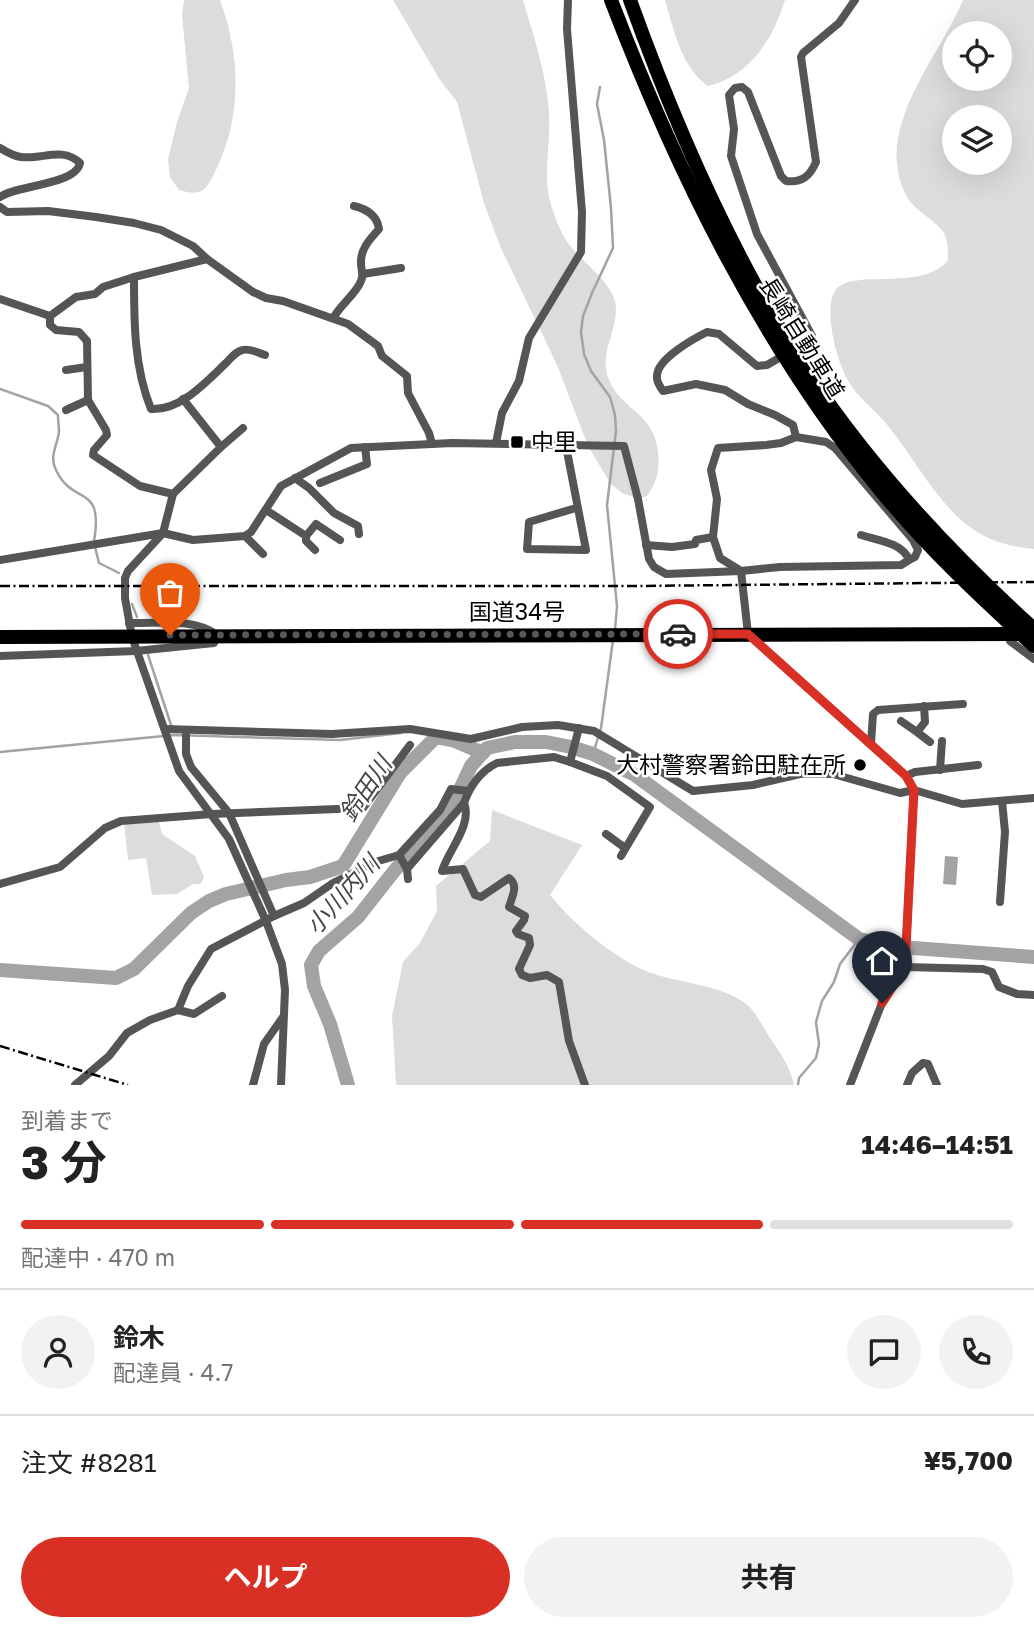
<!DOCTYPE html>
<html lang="ja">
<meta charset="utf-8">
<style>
body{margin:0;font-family:"Golos Text","Noto Sans JP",sans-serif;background:#f2f2f2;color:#222;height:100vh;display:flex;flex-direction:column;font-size:26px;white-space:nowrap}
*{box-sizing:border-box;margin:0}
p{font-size:23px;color:#767676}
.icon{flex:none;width:38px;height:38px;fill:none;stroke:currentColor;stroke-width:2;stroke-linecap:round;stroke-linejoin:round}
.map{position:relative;height:1085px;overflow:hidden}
.details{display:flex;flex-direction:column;background:#fff;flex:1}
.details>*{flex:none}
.tools{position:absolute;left:942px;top:21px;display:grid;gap:14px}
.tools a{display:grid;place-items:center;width:70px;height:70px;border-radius:50%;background:#fff;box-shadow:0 7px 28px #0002;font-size:35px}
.pin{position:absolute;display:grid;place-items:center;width:60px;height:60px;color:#fff;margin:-72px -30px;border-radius:50% 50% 50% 0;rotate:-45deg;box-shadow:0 0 7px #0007}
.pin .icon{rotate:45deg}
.courier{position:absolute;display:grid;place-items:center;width:70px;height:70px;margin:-35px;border:5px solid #d93025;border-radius:50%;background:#fff;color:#222;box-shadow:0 2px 9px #0007}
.head em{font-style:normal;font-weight:700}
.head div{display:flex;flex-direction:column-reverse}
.head{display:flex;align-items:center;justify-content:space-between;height:119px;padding:0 21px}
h1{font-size:46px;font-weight:700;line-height:52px}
.bar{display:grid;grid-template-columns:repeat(4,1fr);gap:10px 7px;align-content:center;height:84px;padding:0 21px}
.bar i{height:9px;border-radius:5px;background:#e0e0e0}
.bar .active{background:#d93025}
.bar p{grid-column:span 4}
.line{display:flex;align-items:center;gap:18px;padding:0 21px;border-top:2px solid #e0e0e0}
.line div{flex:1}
.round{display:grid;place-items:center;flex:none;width:74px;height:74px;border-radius:37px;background:#f2f2f2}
.cta{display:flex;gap:14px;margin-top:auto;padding:14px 21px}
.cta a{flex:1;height:80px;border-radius:42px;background:#d93025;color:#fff;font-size:28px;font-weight:700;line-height:80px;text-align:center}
.cta a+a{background:#f2f2f2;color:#222}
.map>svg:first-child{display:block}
.green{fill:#dcdcdc;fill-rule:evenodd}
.water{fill:#a3a3a3}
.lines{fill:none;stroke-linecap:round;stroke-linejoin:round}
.stream{stroke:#a3a3a3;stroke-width:2.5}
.river{stroke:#a3a3a3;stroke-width:14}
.minor{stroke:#555;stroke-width:8}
.trunk{stroke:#000;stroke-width:14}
.motorway{stroke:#000;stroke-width:14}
.rail{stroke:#000;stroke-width:2.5;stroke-dasharray:10 3.5 2 3.5;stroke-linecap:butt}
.done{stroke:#595959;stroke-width:7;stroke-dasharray:0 12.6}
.route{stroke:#d93025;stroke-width:9}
.poi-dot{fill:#000;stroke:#fff;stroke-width:2.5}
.labels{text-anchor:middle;stroke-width:5;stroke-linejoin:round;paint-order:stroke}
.street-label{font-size:23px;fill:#000;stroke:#fff}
.poi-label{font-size:23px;fill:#000;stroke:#fff;text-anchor:start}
.water-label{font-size:24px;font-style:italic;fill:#444;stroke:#fff}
</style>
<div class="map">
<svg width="1034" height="1085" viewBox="0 0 1034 1085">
<rect width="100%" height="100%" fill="#fff"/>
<g class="green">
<path d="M184 0H220C241 57 242 116 216 170 206 190 203 197 179 190L170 177 168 159 177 122 189 88 182 15Z"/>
<path d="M393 0H523C534 38 547 75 549 114 551 144 542 176 551 205 555 217 560 232 568 243 580 260 610 281 615 301 621 327 597 353 609 380 623 412 654 412 658 452 660 470 657 482 647 496L638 499 622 493 610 483 588 446 557 365 500 246 484 203 457 102 440 80Z"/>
<path d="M665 0H785C773 39 750 76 708 86 681 67 674 30 665 0Z"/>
<path d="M963 0H1034V549C1012 547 992 542 974 530 939 507 915 459 889 427 876 410 857 398 847 379 837 360 823 311 835 291 849 267 923 293 948 260 948 252 948 241 944 233 938 222 913 210 906 195 872 129 939 58 963 0ZM999 33V79H954V33ZM999 117V163H954V117Z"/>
<path d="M492 810 582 845 550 895C573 923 605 950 637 967 670 984 714 981 745 1003 755 1010 763 1027 770 1038 781 1054 790 1066 794 1085H396L392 1016 403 962 420 943 437 911 436 886 490 841Z"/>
<path d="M159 822 162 834 195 856 204 877 201 884H193L177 894 152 895 146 858 128 860 124 823Z"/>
</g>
<path class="water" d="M945 856 958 857 956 885 943 884Z"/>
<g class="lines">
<g class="stream">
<path d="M600 87 597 104 604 140 611 208 613 248 592 293 583 316 581 332 584 354 591 371 610 397 615 415 616 431 607 505 617 606 615 630"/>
<path d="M0 389 48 406 58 415C58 421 59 427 59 432 57 446 49 457 56 470 73 507 104 482 94 541"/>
<path d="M95 547 99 563 119 573"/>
<path d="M132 604 137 617"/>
<path d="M148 655 172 728"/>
<path d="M0 752 174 735 340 740 401 733"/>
<path d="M593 754 601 728 613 640"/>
<path d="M798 1085 799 1078 816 1058 819 1044 816 1022 822 1001 834 982 840 964 859 939"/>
</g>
<g class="river">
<path d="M0 970 116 978 134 969 191 913 209 901 226 894 286 880 310 877 343 866 400 773 436 737 455 741 483 753"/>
<path d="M348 1085 330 1024 314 986 311 965 319 951 358 917 395 870 444 817 453 804 471 766 487 748 515 742H546L571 747 593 754 635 775 859 939 900 947 1034 957"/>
</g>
<g class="minor">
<path d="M0 148C7 152 13 156 21 157 42 160 62 146 80 163 76 185 16 185 0 197"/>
<path d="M0 207 7 212 48 211 96 217 134 223 161 230 193 246 207 259 253 292 266 298 283 301 348 324 378 346 382 356 407 376 408 393 429 433 432 444"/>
<path d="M363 274 401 268"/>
<path d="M134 277C134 322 134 367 151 409 180 411 206 382 226 363 231 358 236 351 243 350 250 348 258 353 265 355"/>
<path d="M0 299 50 316"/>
<path d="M50 316V325L56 330 79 332 87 341 88 400 106 430 107 435 94 450 93 455 140 486 173 494"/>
<path d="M50 316 76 297 95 294 103 287 134 277 207 259"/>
<path d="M334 317C341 304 356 294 361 281 364 274 361 270 361 264 360 249 370 239 379 229 377 215 367 209 354 206"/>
<path d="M66 370 87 367"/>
<path d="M183 399 221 447 173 494 163 533 128 571 125 578V598L132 637 179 771 229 839 266 921 282 964 285 990 281 1085"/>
<path d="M66 410 88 400"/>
<path d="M796 437 826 442 835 448 913 540 918 550 915 557 909 560"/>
<path d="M496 443 502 413 519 381 529 338 581 252 582 212 567 29 568 0"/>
<path d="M566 446 586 550 527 549 529 522 576 508"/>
<path d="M221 447 243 428"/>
<path d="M295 478 309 488 334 513 358 526 359 534"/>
<path d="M320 483 367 464 365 447"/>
<path d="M266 510 306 536V541L315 550"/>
<path d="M245 536 263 554"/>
<path d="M306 536 316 524 340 540"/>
<path d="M646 545 672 547 695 544 696 540 713 537"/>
<path d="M0 560 163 533 193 540 245 536 251 532 281 486 351 448 452 443 624 446 638 499 649 559 654 567 666 574 741 571 780 567 901 565 909 560C903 543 877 540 861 535"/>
<path d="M1009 634 1010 641 1034 659"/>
<path d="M0 656 136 651 214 643 217 635C193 617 157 624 129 623"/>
<path d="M901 721 917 732 925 722 924 706"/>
<path d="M579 728 570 762 554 757 497 763C481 771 470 786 464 803 473 824 448 851 442 871L463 869 475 895 481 897 509 878C519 885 512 897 509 907L525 916 524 920 516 931 518 934 529 938 530 945 519 969 522 975 530 978 547 975 559 982 569 1041 585 1085"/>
<path d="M165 729 332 734 410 729 471 739 522 727 558 725 594 731 693 791 753 785 800 774H833L900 793 914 790 962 804 1034 798"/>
<path d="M186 730V754L191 767 229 813 274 916"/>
<path d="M917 732 930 742"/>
<path d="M871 743 873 714 878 710 963 704"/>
<path d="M570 762 607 776 650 807 621 856"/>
<path d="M940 770 942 741"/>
<path d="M906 776 915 772 978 765"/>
<path d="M606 834 625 848"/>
<path d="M399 855 407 869 408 879"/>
<path d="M407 869 464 803"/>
<path d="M0 884 60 867 105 828 121 821 212 814 363 808 410 745"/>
<path d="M1000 902 1005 832 1002 801"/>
<path d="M905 967 983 969 992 972 999 987 1017 994 1034 995"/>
<path d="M178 1010 194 1014 222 996"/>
<path d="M75 1085 109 1056 127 1033 150 1020 178 1010 188 986 211 949 274 916 304 903 333 883 375 862 399 855 440 810 451 789 468 791"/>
<path d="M253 1085 264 1044 283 1017"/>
<path d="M850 1085 882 1003 905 967 914 790 906 776 748 634 741 571 720 558 713 537 717 499 711 470 718 448 766 445 781 443 796 437 793 425 775 415 748 404 725 390 696 384 663 391C660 386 656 382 657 376 657 359 693 339 707 332L719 334 757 366 767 365 810 340 812 336 757 234 731 156 734 129 729 95 735 88 742 87 748 92 781 176 786 181C802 183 810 176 816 162L801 57 803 53 839 23 855 0"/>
<path d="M907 1085 912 1073 923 1063 928 1064 937 1085"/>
</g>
<path class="trunk" d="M0 637 1029 634"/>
<g class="motorway">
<path d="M611 0C678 175 762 346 881 491 927 547 980 597 1034 646"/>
<path d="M630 0C676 128 732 257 807 372 871 468 949 552 1034 629"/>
</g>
<g class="rail">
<path d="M0 586H635L1034 582"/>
<path d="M0 1046 128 1085"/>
</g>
</g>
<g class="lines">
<path class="done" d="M170 635 678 634"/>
<path class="route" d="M678 634H748L906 776 914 790 905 967 882 1003"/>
</g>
<g class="poi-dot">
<rect x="510" y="435" width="14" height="14" rx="3.5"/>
<circle cx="860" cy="765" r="7"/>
</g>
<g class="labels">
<g class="street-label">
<text transform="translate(802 338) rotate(58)" y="8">長崎自動車道</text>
<text x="517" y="620">国道34号</text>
</g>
<g class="poi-label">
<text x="531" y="450">中里</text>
<text x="846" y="773" text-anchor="end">大村警察署鈴田駐在所</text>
</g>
<g class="water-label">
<text transform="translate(366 789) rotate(-56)" y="8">鈴田川</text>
<text transform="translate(343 895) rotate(-48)" y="8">小川内川</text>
</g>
</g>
</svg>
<div class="tools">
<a><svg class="icon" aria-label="locate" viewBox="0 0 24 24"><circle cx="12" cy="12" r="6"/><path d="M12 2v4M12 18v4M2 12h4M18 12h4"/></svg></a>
<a><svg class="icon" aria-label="layers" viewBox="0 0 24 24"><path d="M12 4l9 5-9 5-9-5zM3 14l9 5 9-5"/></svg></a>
</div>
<div class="pin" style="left:170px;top:635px;background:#ea580c"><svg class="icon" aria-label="bag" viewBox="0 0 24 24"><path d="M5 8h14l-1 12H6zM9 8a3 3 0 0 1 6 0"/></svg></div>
<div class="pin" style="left:882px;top:1003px;background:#1f2937"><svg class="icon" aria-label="home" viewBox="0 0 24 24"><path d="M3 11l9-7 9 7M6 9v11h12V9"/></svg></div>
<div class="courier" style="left:678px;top:634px"><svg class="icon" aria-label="car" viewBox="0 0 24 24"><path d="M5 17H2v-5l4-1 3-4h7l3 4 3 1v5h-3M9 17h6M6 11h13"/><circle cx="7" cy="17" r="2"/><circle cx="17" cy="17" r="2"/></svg></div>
</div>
<section class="details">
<div class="head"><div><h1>3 分</h1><p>到着まで</p></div><em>14:46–14:51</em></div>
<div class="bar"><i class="active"></i><i class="active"></i><i class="active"></i><i></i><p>配達中 · 470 m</p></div>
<div class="line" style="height:126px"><a class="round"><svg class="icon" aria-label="person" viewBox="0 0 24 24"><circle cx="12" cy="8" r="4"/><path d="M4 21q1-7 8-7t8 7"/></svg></a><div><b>鈴木</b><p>配達員 · 4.7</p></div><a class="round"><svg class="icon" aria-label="chat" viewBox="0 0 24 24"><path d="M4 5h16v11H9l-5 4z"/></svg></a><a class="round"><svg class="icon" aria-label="phone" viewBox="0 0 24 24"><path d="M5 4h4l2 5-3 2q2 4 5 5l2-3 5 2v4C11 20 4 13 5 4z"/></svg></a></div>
<div class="line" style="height:91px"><div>注文 #8281</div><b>¥5,700</b></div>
<div class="cta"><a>ヘルプ</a><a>共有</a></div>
</section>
